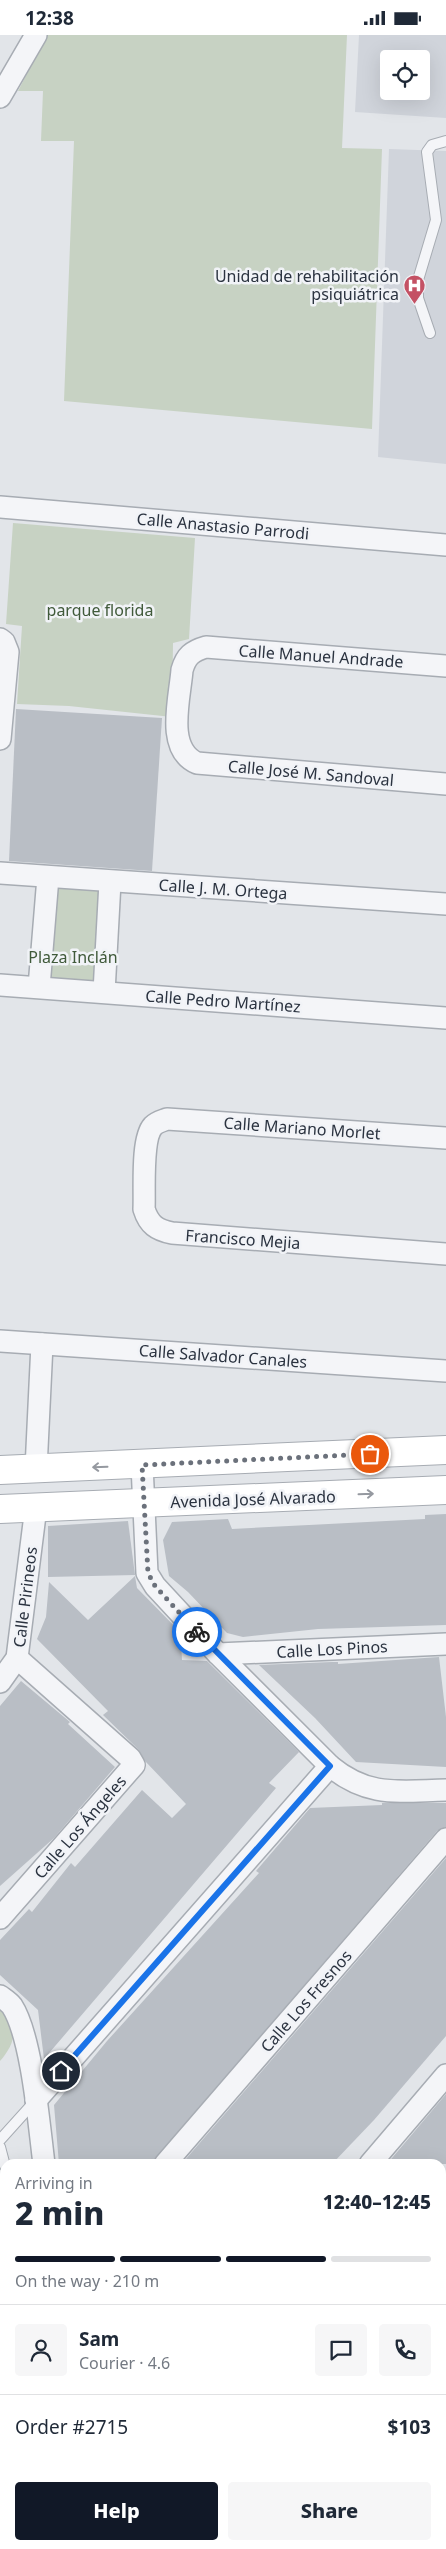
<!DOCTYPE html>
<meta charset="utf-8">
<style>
body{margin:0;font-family:"Noto Sans",sans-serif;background:#f6f6f7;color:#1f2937;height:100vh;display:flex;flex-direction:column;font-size:19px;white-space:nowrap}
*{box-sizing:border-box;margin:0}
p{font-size:16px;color:#747a83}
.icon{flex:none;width:28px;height:28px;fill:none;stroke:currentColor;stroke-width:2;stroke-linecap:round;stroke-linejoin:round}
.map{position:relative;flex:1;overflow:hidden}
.details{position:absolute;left:0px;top:2124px;width:446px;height:391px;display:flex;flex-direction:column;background:#fff;border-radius:15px 15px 0 0;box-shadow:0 5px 20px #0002}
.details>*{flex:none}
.tools{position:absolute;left:380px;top:15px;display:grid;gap:10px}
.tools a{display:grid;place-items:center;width:50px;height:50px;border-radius:5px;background:#fff;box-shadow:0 5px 20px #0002;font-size:25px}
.pin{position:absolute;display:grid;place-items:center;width:42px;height:42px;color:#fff;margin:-21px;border:2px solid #fff;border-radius:50%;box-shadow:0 1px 5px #0007}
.courier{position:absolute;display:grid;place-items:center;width:50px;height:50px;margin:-25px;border:4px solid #1a73e8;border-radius:50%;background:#fff;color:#222;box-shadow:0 1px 6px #0007}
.headline em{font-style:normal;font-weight:800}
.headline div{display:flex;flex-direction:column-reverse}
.headline{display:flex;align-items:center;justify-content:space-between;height:85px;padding:0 15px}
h1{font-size:32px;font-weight:800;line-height:38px}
.bar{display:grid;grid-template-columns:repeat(4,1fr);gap:8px 5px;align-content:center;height:60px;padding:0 15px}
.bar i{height:6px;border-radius:4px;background:#e0e1e3}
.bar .current{background:#111827}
.bar p{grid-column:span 4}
.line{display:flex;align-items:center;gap:12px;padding:0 15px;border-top:1px solid #e0e1e3}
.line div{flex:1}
.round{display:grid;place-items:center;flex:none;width:52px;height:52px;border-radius:5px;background:#f6f6f7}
.cta{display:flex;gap:10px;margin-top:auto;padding:10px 15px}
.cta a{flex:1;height:58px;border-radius:5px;background:#111827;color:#fff;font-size:20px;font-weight:800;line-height:58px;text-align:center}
.cta a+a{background:#f6f6f7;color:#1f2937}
.status{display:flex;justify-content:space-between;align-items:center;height:35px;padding:0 25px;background:#fff;direction:ltr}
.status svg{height:14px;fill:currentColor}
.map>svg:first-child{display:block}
.built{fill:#d0d4db;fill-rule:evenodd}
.green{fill:#c7d2c3}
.building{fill:#b9bec5}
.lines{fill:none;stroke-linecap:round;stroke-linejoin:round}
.lane-casing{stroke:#a7acb3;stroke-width:12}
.street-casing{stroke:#a7acb3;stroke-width:24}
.secondary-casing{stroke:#a7acb3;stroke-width:30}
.lane{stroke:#f4f5f8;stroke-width:10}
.street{stroke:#f4f5f8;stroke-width:21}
.secondary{stroke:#fff;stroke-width:28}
.oneway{stroke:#9599a0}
.done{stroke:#6b717b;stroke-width:5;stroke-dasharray:0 9}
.route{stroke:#1a73e8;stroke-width:6}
.labels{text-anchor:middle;stroke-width:5;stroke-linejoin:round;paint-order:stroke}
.poi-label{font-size:16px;fill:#2b3340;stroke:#f1f3f7;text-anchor:end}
.street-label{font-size:16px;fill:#2b3340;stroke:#f1f3f7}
.park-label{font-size:16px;fill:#405a3a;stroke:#f1f3f7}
</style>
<div class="status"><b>12:38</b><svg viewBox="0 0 49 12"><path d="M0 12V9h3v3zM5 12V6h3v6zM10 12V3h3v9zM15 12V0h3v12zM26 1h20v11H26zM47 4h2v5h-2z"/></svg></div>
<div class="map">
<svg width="446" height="2514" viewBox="0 0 446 2514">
<rect width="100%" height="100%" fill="#e2e5e9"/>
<g class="built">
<path d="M359 0H446V83L355 77ZM389 24H421V56H389Z"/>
<path d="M389 114 446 116V429L378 422Z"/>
</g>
<g class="green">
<path d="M47 0H347L342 113 382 114 372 394 64 366 74 106H41L43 56H18Z"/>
<path d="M13 488 195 503 189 604 173 608 172 682 69 671 17 669 22 591 6 589Z"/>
<path d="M48 842 110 847 104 957 39 952Z"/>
<path d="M0 1973C18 1993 17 2006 0 2026Z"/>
<path d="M446 2158V2514H128L131 2510H441V2163Z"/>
</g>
<g class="building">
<path d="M16 674 162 683 152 836 9 826Z"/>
<path d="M446 1479V1590L318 1594 243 1602 227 1598 188 1557 169 1541 163 1505 172 1487 228 1484 232 1494 425 1484V1480Z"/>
<path d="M128 1486 135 1540 48 1542V1491Z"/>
<path d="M135 1541 137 1553 191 1608 181 1609 182 1625 207 1626 299 1717 269 1748 276 1753 44 2024 38 1975 0 1940V1905L29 1874 32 1877 71 1828 75 1832 142 1755 172 1783 186 1769 145 1726 138 1714 103 1680 108 1676 37 1604 46 1582 49 1547 88 1585Z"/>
<path d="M439 1622 446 1682V1732L356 1727 315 1683 259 1630 332 1627H338V1629Z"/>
<path d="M21 1646 70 1687 68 1689 115 1732 54 1803 0 1851V1671Z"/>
<path d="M382 1768H446V1792L437 1796 153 2126 150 2129H59L54 2070 107 2006 259 1838 256 1836 310 1773 382 1770Z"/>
<path d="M446 1823V2001L374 2085 332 2129H190L185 2125Z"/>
<path d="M446 2059V2129H387Z"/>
</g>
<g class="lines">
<defs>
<g id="lane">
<path d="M430 298 418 263V245L436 185 427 117 432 110 446 106"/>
<path d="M0 2105 36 2065"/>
<path d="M0 2112 5 2131"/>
<path d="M0 2215 5 2207"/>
</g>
<g id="street">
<path d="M0 62 36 0"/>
<path d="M0 472 446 510"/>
<path d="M0 604 4 607 8 617 0 704"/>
<path d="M446 631 206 612C192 616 186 621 182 635 180 663 165 714 197 728L446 749"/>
<path d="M0 838 446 869"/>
<path d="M0 950 446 983"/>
<path d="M39 952 48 842"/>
<path d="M104 957 110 847"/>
<path d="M446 1103 167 1084C162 1086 157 1087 153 1091 141 1104 145 1156 144 1174 149 1190 157 1195 172 1198L446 1219"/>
<path d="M0 1306 446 1336"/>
<path d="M142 1430 147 1538 155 1551 218 1619 330 1731C369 1763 399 1756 446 1755"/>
<path d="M36 1434 42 1309"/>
<path d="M218 1619 446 1609"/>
<path d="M0 1647 17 1623 36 1472"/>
<path d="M0 1883 134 1730 130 1723 17 1623"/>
<path d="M0 1961C4 1964 9 1967 12 1971 32 2002 39 2090 44 2129"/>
<path d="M36 2065 330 1731"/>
<path d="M165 2129 446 1804"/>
<path d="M370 2129 446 2040"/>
<path d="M0 2422 5 2418"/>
<path d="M0 2470 5 2475"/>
<path d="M42 2510 46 2514"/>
</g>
<g id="secondary">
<path d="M0 1435 446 1415"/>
<path d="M0 1474 446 1455"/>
</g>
</defs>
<use href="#lane" class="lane-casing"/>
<use href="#street" class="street-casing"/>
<use href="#secondary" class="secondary-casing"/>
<use href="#lane" class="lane"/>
<use href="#street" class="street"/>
<use href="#secondary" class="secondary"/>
</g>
<defs><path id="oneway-shaft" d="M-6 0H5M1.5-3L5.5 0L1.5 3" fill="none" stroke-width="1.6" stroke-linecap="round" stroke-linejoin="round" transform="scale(1.25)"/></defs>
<g class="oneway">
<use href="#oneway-shaft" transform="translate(100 1432) rotate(178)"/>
<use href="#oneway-shaft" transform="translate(366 1459) rotate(-2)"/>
</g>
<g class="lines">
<path class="done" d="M197 1597 155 1551 148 1538 142 1430 370 1419"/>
<path class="route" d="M61 2036 330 1731 197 1597"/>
</g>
<defs>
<symbol id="hospital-pin" viewBox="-11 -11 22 30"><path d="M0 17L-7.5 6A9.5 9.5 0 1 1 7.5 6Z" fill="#c45164" stroke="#f1f3f7"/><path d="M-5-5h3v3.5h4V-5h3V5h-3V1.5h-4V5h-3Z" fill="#fff"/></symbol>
</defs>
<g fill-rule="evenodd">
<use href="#hospital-pin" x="402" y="238" width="25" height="34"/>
</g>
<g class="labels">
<g class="poi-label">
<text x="399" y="247">Unidad de rehabilitación<tspan x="399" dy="18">psiquiátrica</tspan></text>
</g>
<g class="street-label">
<text transform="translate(223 491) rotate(5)" y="6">Calle Anastasio Parrodi</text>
<text transform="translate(321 621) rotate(4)" y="6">Calle Manuel Andrade</text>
<text transform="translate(311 738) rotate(5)" y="6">Calle José M. Sandoval</text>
<text transform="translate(223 854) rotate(4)" y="6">Calle J. M. Ortega</text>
<text transform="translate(223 966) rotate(4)" y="6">Calle Pedro Martínez</text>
<text transform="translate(302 1093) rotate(4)" y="6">Calle Mariano Morlet</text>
<text transform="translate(243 1204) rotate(4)" y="6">Francisco Mejia</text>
<text transform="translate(223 1321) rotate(4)" y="6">Calle Salvador Canales</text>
<text transform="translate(253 1464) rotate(-2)" y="6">Avenida José Alvarado</text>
<text transform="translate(25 1562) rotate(-83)" y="6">Calle Pirineos</text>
<text transform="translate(332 1614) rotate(-3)" y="6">Calle Los Pinos</text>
<text transform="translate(80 1792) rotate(-49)" y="6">Calle Los Ángeles</text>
<text transform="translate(306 1966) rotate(-49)" y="6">Calle Los Fresnos</text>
</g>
<g class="park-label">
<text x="100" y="581">parque florida</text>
<text x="73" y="928">Plaza Inclán</text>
</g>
</g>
</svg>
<div class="tools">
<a><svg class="icon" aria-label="locate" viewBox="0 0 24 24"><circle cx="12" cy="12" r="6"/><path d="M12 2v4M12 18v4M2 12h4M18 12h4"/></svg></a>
</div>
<div class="pin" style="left:370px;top:1419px;background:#ea580c"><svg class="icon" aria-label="bag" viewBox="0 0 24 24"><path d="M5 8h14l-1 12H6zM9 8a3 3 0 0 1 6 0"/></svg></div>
<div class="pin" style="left:61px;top:2036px;background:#1f2937"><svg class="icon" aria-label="home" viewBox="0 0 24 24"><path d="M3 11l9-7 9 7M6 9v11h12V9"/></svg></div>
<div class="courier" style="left:197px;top:1597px"><svg class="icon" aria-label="bike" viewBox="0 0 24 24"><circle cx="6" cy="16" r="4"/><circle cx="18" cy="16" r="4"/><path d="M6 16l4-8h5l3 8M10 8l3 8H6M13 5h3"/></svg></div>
<section class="details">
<div class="headline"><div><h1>2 min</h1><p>Arriving in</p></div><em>12:40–12:45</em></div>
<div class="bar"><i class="current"></i><i class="current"></i><i class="current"></i><i></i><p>On the way · 210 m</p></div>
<div class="line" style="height:90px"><a class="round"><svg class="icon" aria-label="person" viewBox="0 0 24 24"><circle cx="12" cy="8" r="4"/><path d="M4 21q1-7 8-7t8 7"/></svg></a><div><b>Sam</b><p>Courier · 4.6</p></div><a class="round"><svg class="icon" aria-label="chat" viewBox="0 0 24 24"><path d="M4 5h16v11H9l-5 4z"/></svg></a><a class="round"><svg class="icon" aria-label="phone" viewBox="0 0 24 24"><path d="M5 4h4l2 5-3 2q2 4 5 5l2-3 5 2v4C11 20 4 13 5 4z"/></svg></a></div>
<div class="line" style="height:65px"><div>Order #2715</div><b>$103</b></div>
<div class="cta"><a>Help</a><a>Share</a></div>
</section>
</div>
